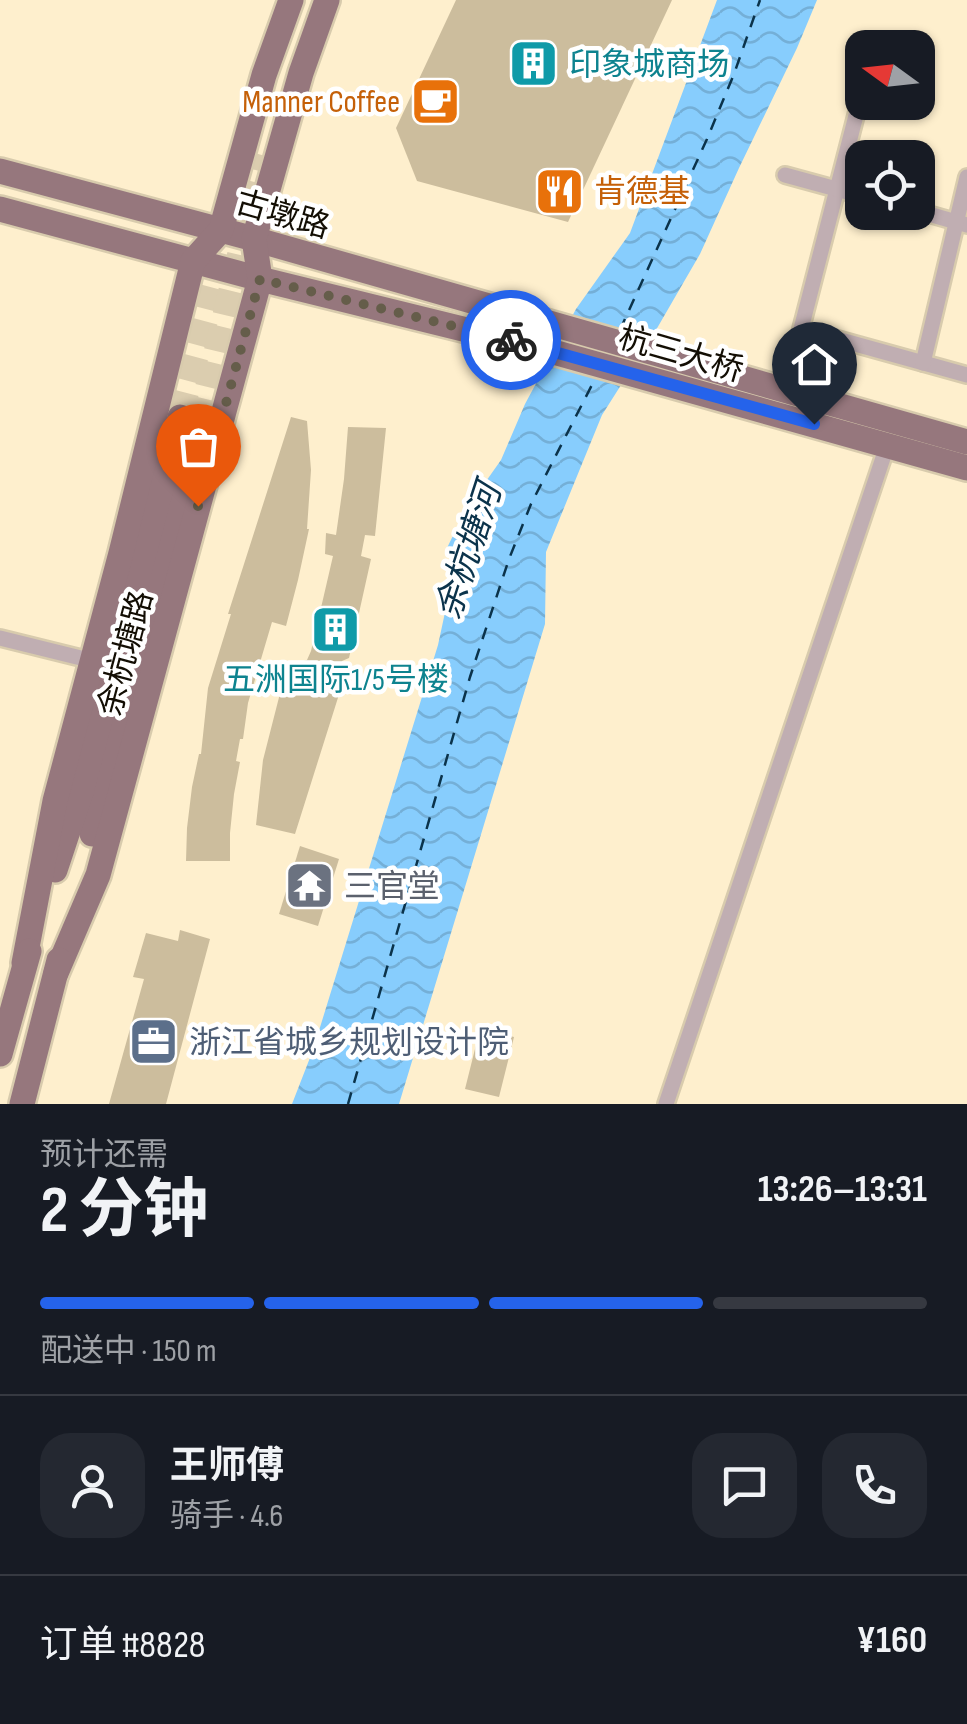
<!DOCTYPE html>
<html lang="zh">
<meta charset="utf-8">
<style>
body{margin:0;font-family:"Sofia Sans Condensed","Noto Sans SC",sans-serif;background:#242831;color:#f1f3f6;height:100vh;display:flex;flex-direction:column;font-size:38px;white-space:nowrap}
*{box-sizing:border-box;margin:0}
p{font-size:32px;color:#9ea1a6}
.icon{flex:none;width:55px;height:55px;fill:none;stroke:currentColor;stroke-width:2;stroke-linecap:round;stroke-linejoin:round}
.map{position:relative;height:1104px;overflow:hidden}
.sheet{display:flex;flex-direction:column;background:#171b24;flex:1}
.sheet>*{flex:none}
.needle{width:65px;rotate:285deg}
.controls{position:absolute;left:845px;top:30px;display:grid;gap:20px}
.controls a{display:grid;place-items:center;width:90px;height:90px;border-radius:20px;background:#171b24;box-shadow:0 2px 8px #0004;font-size:50px}
.pin{position:absolute;display:grid;place-items:center;width:85px;height:85px;color:#fff;margin:-102px -42px;border-radius:50% 50% 50% 0;rotate:-45deg;box-shadow:0 0 10px #0007}
.pin .icon{rotate:45deg}
.courier{position:absolute;display:grid;place-items:center;width:100px;height:100px;margin:-50px;border:8px solid #2563eb;border-radius:50%;background:#fff;color:#222;box-shadow:0 2px 12px #0007}
.summary em{font-style:normal;font-weight:700}
.summary div{display:flex;flex-direction:column-reverse}
.summary{display:flex;align-items:center;justify-content:space-between;height:170px;padding:0 40px}
h1{font-size:65px;font-weight:700;line-height:75px}
.bar{display:grid;grid-template-columns:repeat(4,1fr);gap:15px 10px;align-content:center;height:120px;padding:0 40px}
.bar i{height:12px;border-radius:8px;background:#363941}
.bar .active{background:#2563eb}
.bar p{grid-column:span 4}
.line{display:flex;align-items:center;gap:25px;padding:0 40px;border-top:2px solid #363941}
.line div{flex:1}
.round{display:grid;place-items:center;flex:none;width:105px;height:105px;border-radius:30px;background:#242831}
.map>svg:first-child{display:block}
.water{fill:url(#water-waves)}
.lines{fill:none;stroke-linecap:round;stroke-linejoin:round}
.ferry{stroke:#0b334b;stroke-width:2.5;stroke-dasharray:12 10;stroke-linecap:butt}
.building{fill:#ccbd9d}
.primary-tunnel{stroke:#dbcdaf;stroke-width:25;stroke-dasharray:25 12;stroke-linecap:butt}
.street-casing{stroke:#d8cbad;stroke-width:20}
.primary-casing{stroke:#d8cbad;stroke-width:30}
.street{stroke:#c0aeb2;stroke-width:15}
.primary{stroke:#96777d;stroke-width:25}
.done{stroke:#655d4a;stroke-width:10;stroke-dasharray:0 18}
.route{stroke:#2563eb;stroke-width:12}
.labels{text-anchor:middle;stroke-width:9;stroke-linejoin:round;paint-order:stroke}
.culture-label{font-size:32px;fill:#0d838f;stroke:#fff;text-anchor:start}
.food-label{font-size:32px;fill:#c56008;stroke:#fff;text-anchor:end}
.street-label{font-size:32px;fill:#130e04;stroke:#fff}
.worship-label{font-size:32px;fill:#5b616d;stroke:#fff;text-anchor:start}
.service-label{font-size:32px;fill:#4e5e75;stroke:#fff;text-anchor:start}
.water-label{font-size:35px;font-style:italic;fill:#0b334b;stroke:#fff}
</style>
<div class="map">
<svg width="967" height="1104" viewBox="0 0 967 1104">
<defs>
<pattern id="water-waves" width="16" height="10" patternUnits="userSpaceOnUse" patternTransform="scale(2.5)"><rect width="16" height="10" fill="#87cdfd"/><path d="M0 5q4-4 8 0t8 0" fill="none" stroke="#74afd7"/></pattern>
</defs>
<rect width="100%" height="100%" fill="#feefcd"/>
<path class="water" d="M717 0H817L797 48 739 168 700 254 656 330 602 415 546 552 545 624 399 1104H292L313 1050 438 645 458 552 447 548 465 511 501 460 525 404 576 309 630 233Z"/>
<g class="lines">
<g class="ferry">
<path d="M620 330 707 139 734 74 760 0"/>
<path d="M348 1104 470 677 509 559 531 504 596 377"/>
</g>
</g>
<g class="building">
<path d="M456 0H672L568 222 417 181 396 128Z"/>
<path d="M291 417 307 421 311 470 307 529H309L298 580 286 626 272 622 248 703 243 739H240L236 761 240 762 234 794 230 833V861H186L187 828 192 787 199 754H201L208 688 231 614H228Z"/>
<path d="M348 427 386 428 375 536 365 535 361 556 371 559 349 658 342 661 336 676 342 685 295 834 256 825 263 760 287 666 307 660 311 651 333 556 325 554 326 533 336 535 344 479Z"/>
<path d="M300 846 339 859 318 926 279 914Z"/>
<path d="M180 930 210 939 166 1104H109L144 979 133 977 146 933 178 941Z"/>
<path d="M480 1029 514 1037 499 1097 465 1089Z"/>
</g>
<g class="lines">
<g class="primary-tunnel">
<path d="M180 417 214 288"/>
<path d="M199 423 255 191 265 156"/>
</g>
<defs>
<g id="street">
<path d="M861 96 801 329 967 375"/>
<path d="M785 175 862 196"/>
<path d="M918 211 967 225"/>
<path d="M923 363 967 177"/>
<path d="M0 638 93 661"/>
<path d="M666 1104 887 446"/>
</g>
<g id="primary">
<path d="M0 171 254 239 967 442"/>
<path d="M0 209 260 279 532 346 967 468"/>
<path d="M92 834 199 423"/>
<path d="M55 870 81 792 180 417"/>
<path d="M24 963 55 801 121 553 193 261 221 230 264 75 291 0"/>
<path d="M56 973 98 875 260 279 254 239 301 73 327 0"/>
<path d="M0 1054 29 951"/>
<path d="M22 1104 59 960"/>
</g>
</defs>
<use href="#street" class="street-casing"/>
<use href="#primary" class="primary-casing"/>
<use href="#street" class="street"/>
<use href="#primary" class="primary"/>
</g>
<g class="lines">
<path class="done" d="M198 506 260 279 511 340"/>
<path class="route" d="M511 340 814 424"/>
</g>
<defs>
<symbol id="building-square" viewBox="-11 -11 22 22"><rect x="-9" y="-9" width="18" height="18" rx="4" fill="#0f9aa8" stroke="#fff"/><path d="M-4-6H4V6H1V3H-1V6H-4ZM-2.5-4.3h1.7v1.8h-1.7ZM.8-4.3h1.7v1.8H.8ZM-2.5-1h1.7V.8h-1.7ZM.8-1h1.7V.8H.8Z" fill="#fff"/></symbol>
<symbol id="cafe-square" viewBox="-11 -11 22 22"><rect x="-9" y="-9" width="18" height="18" rx="4" fill="#e8710a" stroke="#fff"/><path d="M-5.5-4.5H6V0H3Q3 3.5 0 3.5H-2.5Q-5.5 3.5-5.5 0ZM3-3.2v2h1.7v-2ZM-6 4.5H4V6H-6Z" fill="#fff"/></symbol>
<symbol id="restaurant-square" viewBox="-11 -11 22 22"><rect x="-9" y="-9" width="18" height="18" rx="4" fill="#e8710a" stroke="#fff"/><path d="M-5-6h1v4h1v-4h1v4h1v-4h1v5L-1.5 .5V6h-2V.5L-5-1ZM5-6V6H3V1.5H1.5Q1.5-4 5-6Z" fill="#fff"/></symbol>
<symbol id="temple-square" viewBox="-11 -11 22 22"><rect x="-9" y="-9" width="18" height="18" rx="4" fill="#6b7280" stroke="#fff"/><path d="M0-6L5-2H3V0L6.5 2.5H4V6H1.5V3h-3V6H-4V2.5H-6.5L-3 0V-2H-5Z" fill="#fff"/></symbol>
<symbol id="office-square" viewBox="-11 -11 22 22"><rect x="-9" y="-9" width="18" height="18" rx="4" fill="#5c6f8a" stroke="#fff"/><path d="M-6-3h4V-5.5h4V-3h4V5H-6ZM-1-4.5V-3h2v-1.5ZM-6 0V1H6V0Z" fill="#fff"/></symbol>
</defs>
<g fill-rule="evenodd">
<use href="#building-square" x="506" y="36" width="55" height="55"/>
<use href="#cafe-square" x="408" y="74" width="55" height="55"/>
<use href="#restaurant-square" x="532" y="164" width="55" height="55"/>
<use href="#building-square" x="308" y="602" width="55" height="55"/>
<use href="#temple-square" x="282" y="858" width="55" height="55"/>
<use href="#office-square" x="126" y="1014" width="55" height="55"/>
</g>
<g class="labels">
<g class="culture-label">
<text x="569" y="75">印象城商场</text>
<text x="336" y="690" text-anchor="middle">五洲国际1/5号楼</text>
</g>
<g class="food-label">
<text x="400" y="112">Manner Coffee</text>
<text x="594" y="202" text-anchor="start">肯德基</text>
</g>
<g class="street-label">
<text transform="translate(283 214) rotate(16)" y="11">古墩路</text>
<text transform="translate(681 353) rotate(16)" y="11">杭三大桥</text>
<text transform="translate(125 653) rotate(-75)" y="11">余杭塘路</text>
</g>
<g class="worship-label">
<text x="344" y="897">三官堂</text>
</g>
<g class="service-label">
<text x="189" y="1053">浙江省城乡规划设计院</text>
</g>
<g class="water-label">
<text transform="translate(468 551) rotate(-72)" y="12">余杭塘河</text>
</g>
</g>
</svg>
<div class="controls">
<a><svg class="needle" viewBox="-14 -14 28 28"><path d="M0-13l5 13h-10z" fill="#e53935"/><path d="M0 13l5-13h-10z" fill="#9ea1a6"/></svg></a>
<a><svg class="icon" aria-label="locate" viewBox="0 0 24 24"><circle cx="12" cy="12" r="6"/><path d="M12 2v4M12 18v4M2 12h4M18 12h4"/></svg></a>
</div>
<div class="pin" style="left:198px;top:506px;background:#ea580c"><svg class="icon" aria-label="bag" viewBox="0 0 24 24"><path d="M5 8h14l-1 12H6zM9 8a3 3 0 0 1 6 0"/></svg></div>
<div class="pin" style="left:814px;top:424px;background:#1f2937"><svg class="icon" aria-label="home" viewBox="0 0 24 24"><path d="M3 11l9-7 9 7M6 9v11h12V9"/></svg></div>
<div class="courier" style="left:511px;top:340px"><svg class="icon" aria-label="bike" viewBox="0 0 24 24"><circle cx="6" cy="16" r="4"/><circle cx="18" cy="16" r="4"/><path d="M6 16l4-8h5l3 8M10 8l3 8H6M13 5h3"/></svg></div>
</div>
<section class="sheet">
<div class="summary"><div><h1>2 分钟</h1><p>预计还需</p></div><em>13:26–13:31</em></div>
<div class="bar"><i class="active"></i><i class="active"></i><i class="active"></i><i></i><p>配送中 · 150 m</p></div>
<div class="line" style="height:180px"><a class="round"><svg class="icon" aria-label="person" viewBox="0 0 24 24"><circle cx="12" cy="8" r="4"/><path d="M4 21q1-7 8-7t8 7"/></svg></a><div><b>王师傅</b><p>骑手 · 4.6</p></div><a class="round"><svg class="icon" aria-label="chat" viewBox="0 0 24 24"><path d="M4 5h16v11H9l-5 4z"/></svg></a><a class="round"><svg class="icon" aria-label="phone" viewBox="0 0 24 24"><path d="M5 4h4l2 5-3 2q2 4 5 5l2-3 5 2v4C11 20 4 13 5 4z"/></svg></a></div>
<div class="line" style="height:130px"><div>订单 #8828</div><b>¥160</b></div>
</section>
